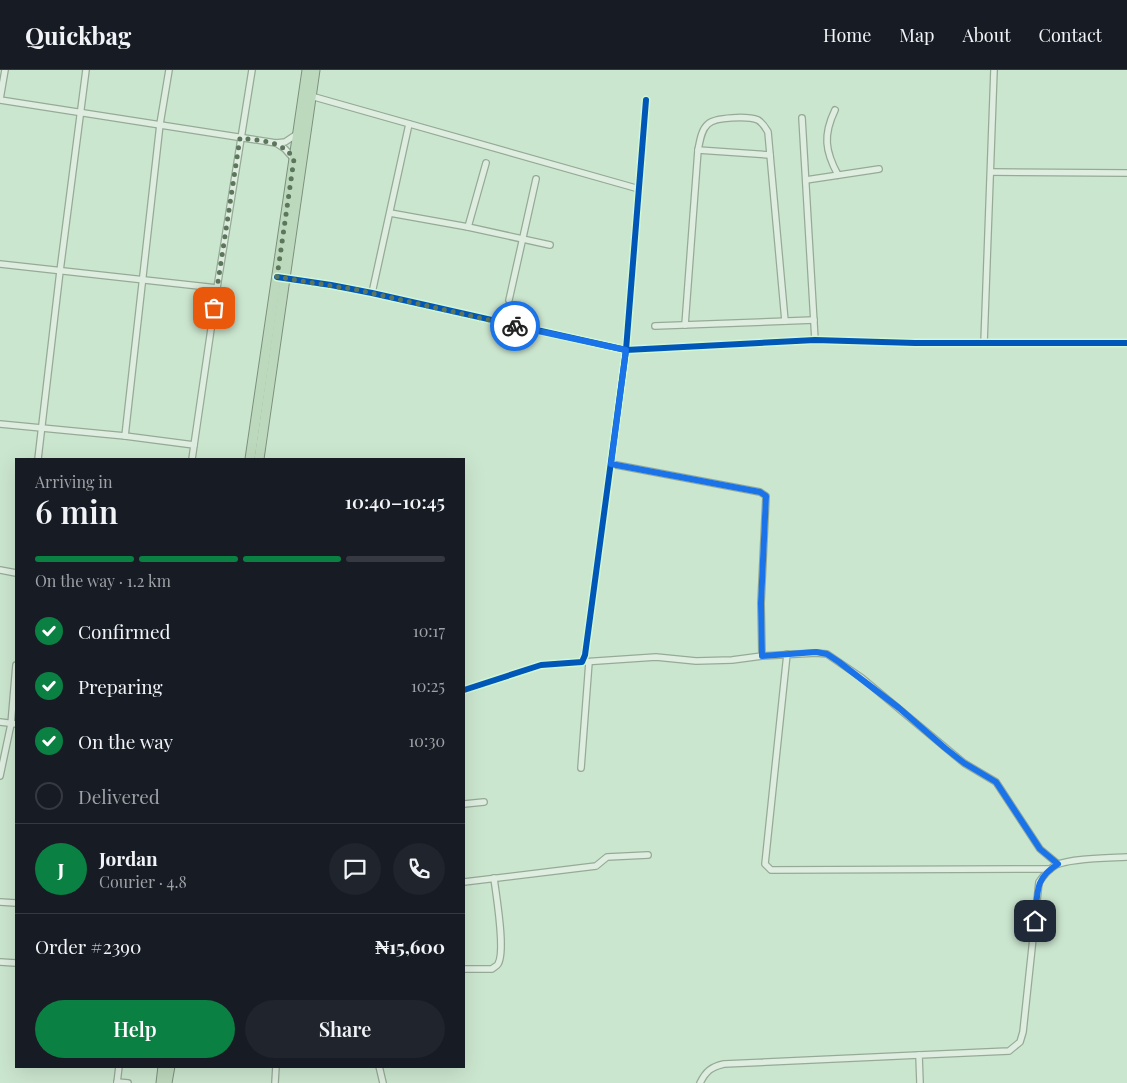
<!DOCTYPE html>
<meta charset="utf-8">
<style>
body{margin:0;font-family:"Playfair Display",serif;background:#20242c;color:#f1f3f6;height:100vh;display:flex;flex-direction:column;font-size:19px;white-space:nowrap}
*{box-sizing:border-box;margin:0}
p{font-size:16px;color:#9ea1a6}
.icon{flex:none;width:28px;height:28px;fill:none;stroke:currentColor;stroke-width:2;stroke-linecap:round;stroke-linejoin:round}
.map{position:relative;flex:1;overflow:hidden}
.drawer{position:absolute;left:15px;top:388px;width:450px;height:610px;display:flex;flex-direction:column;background:#171b24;border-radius:0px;box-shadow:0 5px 20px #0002}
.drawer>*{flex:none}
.pin{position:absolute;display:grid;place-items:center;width:42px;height:42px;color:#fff;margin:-21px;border-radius:10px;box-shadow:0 2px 8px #0006}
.courier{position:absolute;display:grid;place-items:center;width:50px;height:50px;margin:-25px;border:4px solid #1a73e8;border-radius:50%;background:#fff;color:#222;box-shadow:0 1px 6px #0007}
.summary em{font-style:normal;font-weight:600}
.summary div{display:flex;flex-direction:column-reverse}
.summary{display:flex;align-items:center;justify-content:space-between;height:85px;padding:0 20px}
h1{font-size:32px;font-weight:600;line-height:38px}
.bar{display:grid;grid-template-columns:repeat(4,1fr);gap:8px 5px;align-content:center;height:60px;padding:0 20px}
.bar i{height:6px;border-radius:4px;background:#363941}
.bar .active{background:#0b8043}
.bar p{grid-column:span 4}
.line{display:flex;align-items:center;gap:12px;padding:0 20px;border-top:1px solid #363941}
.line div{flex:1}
.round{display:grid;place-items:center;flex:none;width:52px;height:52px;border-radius:26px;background:#20242c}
ol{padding:0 20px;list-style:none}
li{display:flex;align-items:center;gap:15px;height:55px}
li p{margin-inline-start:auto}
li .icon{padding:5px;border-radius:50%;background:#0b8043;color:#fff;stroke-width:4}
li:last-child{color:#9ea1a6}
li i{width:28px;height:28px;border:2px solid #363941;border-radius:50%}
.cta{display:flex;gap:10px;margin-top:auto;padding:10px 20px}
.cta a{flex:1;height:58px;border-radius:30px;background:#0b8043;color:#fff;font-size:20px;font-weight:600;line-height:58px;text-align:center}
.cta a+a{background:#20242c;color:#f1f3f6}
header{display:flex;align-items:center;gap:30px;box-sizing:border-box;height:70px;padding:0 25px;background:#171b24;border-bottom:1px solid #363941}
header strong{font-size:24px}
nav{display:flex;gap:28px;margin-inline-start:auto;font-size:18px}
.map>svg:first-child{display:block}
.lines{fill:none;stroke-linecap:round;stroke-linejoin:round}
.minor-casing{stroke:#95ab96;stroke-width:8}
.highway-casing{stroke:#7c907d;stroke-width:11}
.minor{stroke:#deede0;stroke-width:5.5}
.highway{stroke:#bdd9bd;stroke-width:9}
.cycleway-casing{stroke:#d1f8d6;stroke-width:9}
.cycleway{stroke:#0057b8;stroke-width:6}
.done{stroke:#5b765b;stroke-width:5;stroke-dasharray:0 9}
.route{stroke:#1a73e8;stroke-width:6}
</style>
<header>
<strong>Quickbag</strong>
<nav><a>Home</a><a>Map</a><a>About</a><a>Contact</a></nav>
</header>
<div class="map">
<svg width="1127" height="1013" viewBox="0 0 1127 1013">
<rect width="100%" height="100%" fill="#cbe6cf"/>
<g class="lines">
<defs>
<g id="minor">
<path d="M311 26 639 119"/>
<path d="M0 29 5 0"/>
<path d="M0 30 276 73 285 72 297 64"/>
<path d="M835 40C823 65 825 81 838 105"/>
<path d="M802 48 815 270"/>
<path d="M276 73 285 79 293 88"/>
<path d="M698 80 770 85"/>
<path d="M991 102 1127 103"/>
<path d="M806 110 879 99"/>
<path d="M390 143 468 157 550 175"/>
<path d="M468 157 486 93"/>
<path d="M0 194 217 218"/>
<path d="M282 208 331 215 372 223 626 280 815 270 915 273H1127"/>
<path d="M372 223 409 54"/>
<path d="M509 230 536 109"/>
<path d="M685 255 698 80C700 71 701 60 708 54 715 47 748 46 758 50 763 53 765 57 768 62L785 251"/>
<path d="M655 256 814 250"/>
<path d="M984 273 994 0"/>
<path d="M0 354 125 366 194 375"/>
<path d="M125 366 160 54 169 0"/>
<path d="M38 389 60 201 86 0"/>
<path d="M192 389 217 218 252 0"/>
<path d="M611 394 760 422 766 426 761 533 762 586"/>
<path d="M0 500 16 503"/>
<path d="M787 584 765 794 771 800 1050 799"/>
<path d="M582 592 656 587 696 591 732 590 762 586 816 583 827 584 862 608 964 693 996 712 1040 779 1058 794"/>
<path d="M464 620 541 595 582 592 585 585 626 280 646 30"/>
<path d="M0 652 16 654"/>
<path d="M581 698 589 592"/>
<path d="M0 706 11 654 16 595"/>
<path d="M464 734 484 732"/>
<path d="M464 812 596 796 607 787 648 785"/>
<path d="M0 832 16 833"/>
<path d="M0 892 16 893"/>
<path d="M464 899H492C494 897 497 896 498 894 506 881 496 825 494 808"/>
<path d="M379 996 383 1013"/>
<path d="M117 1012 128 1013"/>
<path d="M117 1013 119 996"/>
<path d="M275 1013 276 996"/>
<path d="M700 1013C706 1001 711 997 724 994L919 985"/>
<path d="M920 1013 919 985 1009 981 1020 972 1023 962 1039 812C1044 805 1049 799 1056 795 1071 788 1110 788 1127 787"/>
</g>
<g id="highway">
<path d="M250 389 307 0"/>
<path d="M259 389 315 0"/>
<path d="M161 1013 163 996"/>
<path d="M167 1013 170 996"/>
</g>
</defs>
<use href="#minor" class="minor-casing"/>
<use href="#highway" class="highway-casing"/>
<use href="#minor" class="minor"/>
<use href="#highway" class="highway"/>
<defs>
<g id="cycleway">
<path d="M277 207 331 215 372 223 626 280 815 270 915 273H1127"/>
<path d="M464 620 541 595 582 592 585 585 626 280 646 30"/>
</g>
</defs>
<use href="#cycleway" class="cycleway-casing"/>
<use href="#cycleway" class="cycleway"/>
</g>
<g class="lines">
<path class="done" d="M214 238 240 68C260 71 282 70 294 89L277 207 358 220 515 256"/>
<path class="route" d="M515 256 626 280 611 394 760 422 766 426 761 533 762 586 816 582 827 584 839 592 899 638 945 678 964 693 996 712 1040 779 1058 794C1033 809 1038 825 1035 851"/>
</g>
</svg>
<div class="pin" style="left:214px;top:238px;background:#ea580c"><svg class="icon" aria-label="bag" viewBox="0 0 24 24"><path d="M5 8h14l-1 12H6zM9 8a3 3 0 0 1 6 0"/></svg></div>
<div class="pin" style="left:1035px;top:851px;background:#1f2937"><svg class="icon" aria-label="home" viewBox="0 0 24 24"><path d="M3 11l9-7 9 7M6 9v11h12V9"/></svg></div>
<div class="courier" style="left:515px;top:256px"><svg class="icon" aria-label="bike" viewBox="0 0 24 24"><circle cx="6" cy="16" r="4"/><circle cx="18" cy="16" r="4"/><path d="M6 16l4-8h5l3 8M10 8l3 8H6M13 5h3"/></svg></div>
<section class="drawer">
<div class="summary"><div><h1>6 min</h1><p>Arriving in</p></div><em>10:40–10:45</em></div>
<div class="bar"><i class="active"></i><i class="active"></i><i class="active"></i><i></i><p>On the way · 1.2 km</p></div>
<ol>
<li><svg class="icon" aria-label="check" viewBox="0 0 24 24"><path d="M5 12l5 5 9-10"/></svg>Confirmed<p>10:17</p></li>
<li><svg class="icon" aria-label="check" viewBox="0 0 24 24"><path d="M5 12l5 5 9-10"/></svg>Preparing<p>10:25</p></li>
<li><svg class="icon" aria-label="check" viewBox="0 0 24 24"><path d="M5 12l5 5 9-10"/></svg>On the way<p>10:30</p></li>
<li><i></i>Delivered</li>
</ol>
<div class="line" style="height:90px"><b class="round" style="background:#0b8043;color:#fff">J</b><div><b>Jordan</b><p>Courier · 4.8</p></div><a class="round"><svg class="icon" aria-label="chat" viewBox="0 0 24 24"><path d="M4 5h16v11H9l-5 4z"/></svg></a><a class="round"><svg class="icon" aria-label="phone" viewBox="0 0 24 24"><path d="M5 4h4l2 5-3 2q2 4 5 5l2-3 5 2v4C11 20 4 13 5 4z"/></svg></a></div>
<div class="line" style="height:65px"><div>Order #2390</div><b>₦15,600</b></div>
<div class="cta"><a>Help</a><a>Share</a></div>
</section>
</div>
